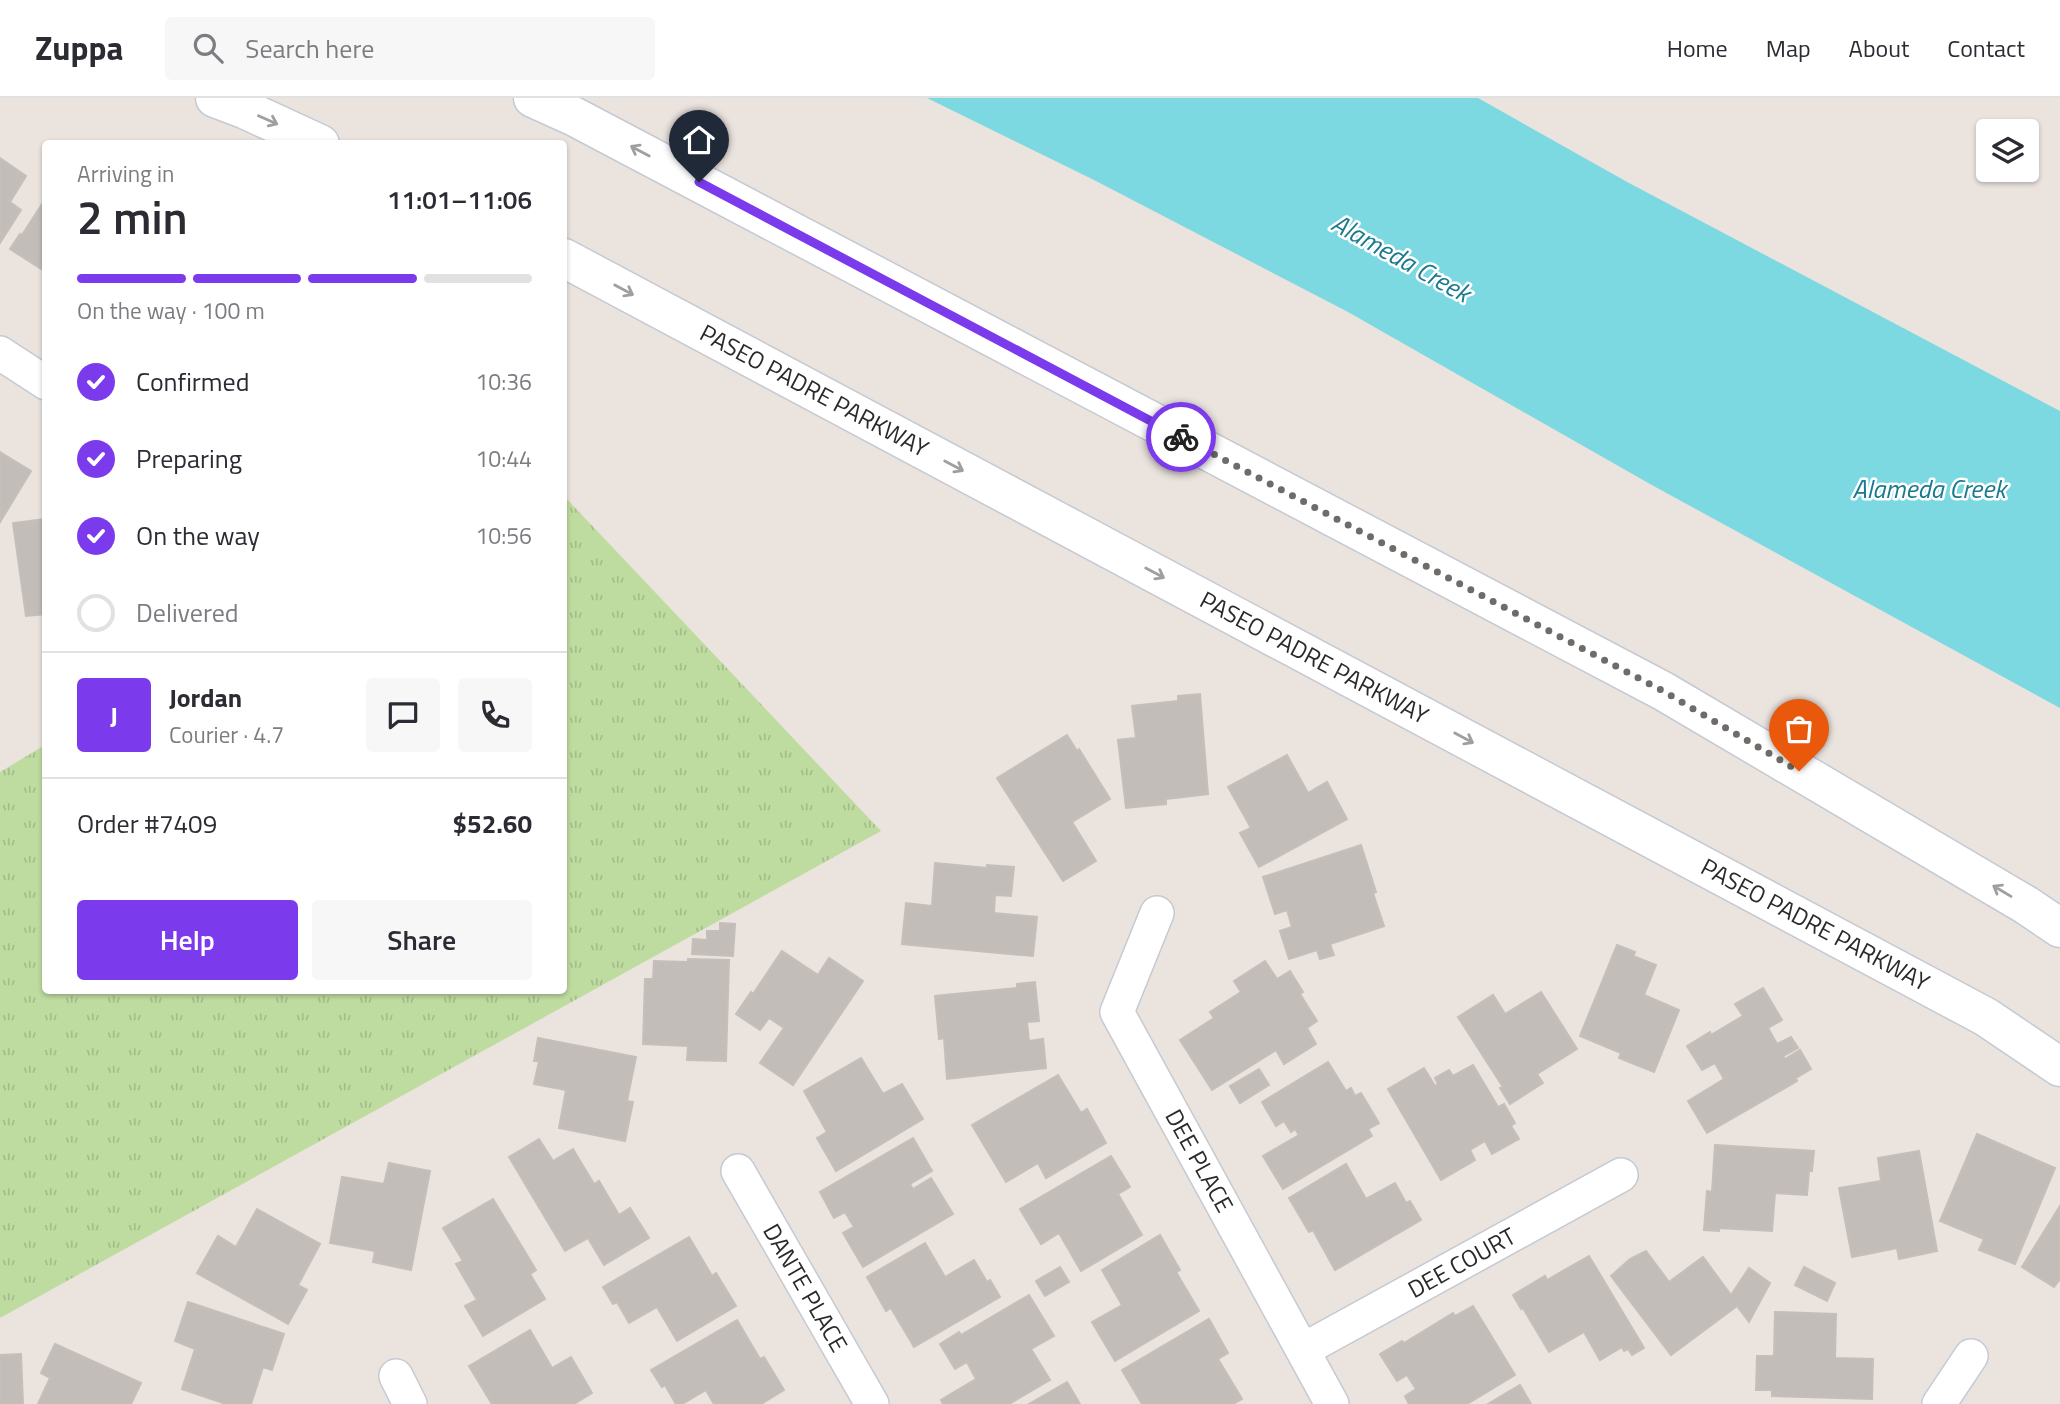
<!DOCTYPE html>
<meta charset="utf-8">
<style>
body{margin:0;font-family:"Titillium Web",sans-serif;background:#f7f7f7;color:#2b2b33;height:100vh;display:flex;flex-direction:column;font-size:26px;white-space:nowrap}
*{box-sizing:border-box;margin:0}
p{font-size:23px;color:#7c7c81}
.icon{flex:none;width:38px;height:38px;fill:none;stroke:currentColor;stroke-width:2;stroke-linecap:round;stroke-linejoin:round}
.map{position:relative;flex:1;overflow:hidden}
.details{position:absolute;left:42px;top:42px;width:525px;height:854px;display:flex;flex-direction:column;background:#fff;border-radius:7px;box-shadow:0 2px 5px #0004}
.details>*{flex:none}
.tools{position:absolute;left:1976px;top:21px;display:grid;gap:14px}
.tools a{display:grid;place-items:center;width:63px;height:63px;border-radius:7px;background:#fff;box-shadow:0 2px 5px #0004;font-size:35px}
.pin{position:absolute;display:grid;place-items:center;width:60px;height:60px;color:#fff;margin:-72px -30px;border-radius:50% 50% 50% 0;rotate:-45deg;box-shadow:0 0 7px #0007}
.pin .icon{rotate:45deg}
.courier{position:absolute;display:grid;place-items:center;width:70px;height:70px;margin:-35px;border:5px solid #7c3aed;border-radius:50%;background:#fff;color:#222;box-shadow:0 2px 9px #0007}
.summary em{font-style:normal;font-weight:600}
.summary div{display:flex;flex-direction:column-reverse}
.summary{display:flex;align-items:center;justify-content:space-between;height:119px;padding:0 35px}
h1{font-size:46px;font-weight:600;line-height:52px}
.bar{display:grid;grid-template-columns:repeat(4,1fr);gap:10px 7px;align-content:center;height:84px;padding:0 35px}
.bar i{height:9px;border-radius:5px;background:#e1e1e2}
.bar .current{background:#7c3aed}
.bar p{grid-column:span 4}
.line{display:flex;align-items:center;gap:18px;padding:0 35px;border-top:2px solid #e1e1e2}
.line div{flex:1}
.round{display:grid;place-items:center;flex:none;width:74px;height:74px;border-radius:7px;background:#f7f7f7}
ol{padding:0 35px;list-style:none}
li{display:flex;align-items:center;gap:21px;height:77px}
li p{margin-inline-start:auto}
li .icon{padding:7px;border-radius:50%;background:#7c3aed;color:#fff;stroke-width:4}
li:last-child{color:#7c7c81}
li i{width:38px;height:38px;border:4px solid #e1e1e2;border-radius:50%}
.button{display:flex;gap:14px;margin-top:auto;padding:14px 35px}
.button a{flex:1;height:80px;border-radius:7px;background:#7c3aed;color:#fff;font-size:28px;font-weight:600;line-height:80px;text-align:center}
.button a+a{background:#f7f7f7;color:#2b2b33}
header{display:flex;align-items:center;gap:42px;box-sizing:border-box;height:98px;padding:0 35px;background:#fff;border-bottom:2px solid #e1e1e2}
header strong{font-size:33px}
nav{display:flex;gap:38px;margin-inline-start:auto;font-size:24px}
.search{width:490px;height:63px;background:#f7f7f7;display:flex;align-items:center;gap:18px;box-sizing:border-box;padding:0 24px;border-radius:7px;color:#7c7c81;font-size:26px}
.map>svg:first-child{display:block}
.grass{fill:url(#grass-tufts)}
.water{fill:#7cd9e2}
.building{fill:#c3bdba;stroke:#c6beb8;stroke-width:2}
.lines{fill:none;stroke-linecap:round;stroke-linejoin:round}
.minor-casing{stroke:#c5cad2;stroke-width:36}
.secondary-casing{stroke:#c5cad2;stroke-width:41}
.minor{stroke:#fff;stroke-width:33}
.secondary{stroke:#fff;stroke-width:38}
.oneway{stroke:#9f9f9f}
.done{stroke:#6e6b69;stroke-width:7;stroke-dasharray:0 12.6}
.route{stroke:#7c3aed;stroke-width:9}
.labels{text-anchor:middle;stroke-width:5;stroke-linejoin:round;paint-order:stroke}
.street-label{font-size:24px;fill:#2a2a2a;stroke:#fff}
.water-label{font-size:26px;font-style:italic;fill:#1b7a8e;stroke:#fff}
</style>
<header>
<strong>Zuppa</strong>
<div class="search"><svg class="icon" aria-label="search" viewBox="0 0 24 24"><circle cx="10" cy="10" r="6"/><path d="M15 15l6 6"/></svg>Search here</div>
<nav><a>Home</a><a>Map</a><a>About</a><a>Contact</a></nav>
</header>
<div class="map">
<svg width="2060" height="1306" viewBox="0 0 2060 1306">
<defs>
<pattern id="grass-tufts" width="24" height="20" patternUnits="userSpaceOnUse" patternTransform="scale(1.75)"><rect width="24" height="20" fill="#bfdca0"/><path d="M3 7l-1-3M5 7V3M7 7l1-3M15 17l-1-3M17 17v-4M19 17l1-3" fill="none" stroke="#a4bd8a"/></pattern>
</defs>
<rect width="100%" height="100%" fill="#ebe3de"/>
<path class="grass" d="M564 398 881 733 0 1220V674L45 647 46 892H564Z"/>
<path class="water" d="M927 0H1478L1629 85 2060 313V610L1650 386 1348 214 1094 82Z"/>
<g class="building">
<path d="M0 60 26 78 10 104 21 112 0 145Z"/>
<path d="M46 100V167L43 172 10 151 20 136 22 137Z"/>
<path d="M0 354 31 373 0 424Z"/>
<path d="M46 421V516L26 518 13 425Z"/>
<path d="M1200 596 1208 696 1166 701V706L1126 710 1118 642 1136 640 1132 608 1178 603V598Z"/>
<path d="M1067 637 1077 653 1079 651 1110 701 1072 724 1096 763 1063 783 997 680Z"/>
<path d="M1287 657 1308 695 1327 684 1347 721 1259 769 1240 735 1251 730 1228 689Z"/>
<path d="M1361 747 1376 794 1373 795 1384 828 1330 846 1334 857 1320 861 1317 852 1289 861 1280 833 1292 829 1287 812 1275 816 1263 779Z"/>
<path d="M935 765 987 770V767L1014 769 1011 798 995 797 994 815 1037 819 1033 858 902 846 906 805 932 808Z"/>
<path d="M720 825 735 826 733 858 692 856 693 841 707 842V833H720Z"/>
<path d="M1617 847 1635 854 1633 858 1656 867 1644 897 1679 912 1654 974 1619 960 1621 955 1580 938Z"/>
<path d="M782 853 818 877 829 860 863 883 793 987 760 965 784 930 769 920 760 932 736 916 751 894 753 896Z"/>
<path d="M688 861 729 862 726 963 687 962 688 948 643 946 645 881H653L654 863 688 864Z"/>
<path d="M1265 863 1277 881 1290 873 1303 894 1300 896 1317 923 1307 930 1316 946 1284 966 1276 952 1212 992 1180 942 1214 920 1210 914 1241 894 1234 883Z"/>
<path d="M1035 884 1039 923 1027 924 1029 943 1043 941 1046 970 947 981 944 940 939 941 935 898 1017 890V886Z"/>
<path d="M1763 890 1782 922 1768 930 1777 946 1791 939 1798 950 1783 958 1785 961 1800 952 1811 971 1796 980 1797 983 1707 1035 1688 1003 1724 981 1715 965 1702 972 1687 948 1710 934 1711 937 1743 918 1735 906Z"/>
<path d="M1541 894 1577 951 1537 976 1543 985 1510 1006 1500 990 1503 989 1458 919 1493 897 1505 916Z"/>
<path d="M538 940 636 959 627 1003 633 1004 625 1043 559 1030 566 992 534 986 539 963H534Z"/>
<path d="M861 960 883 996 902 986 923 1021 836 1073 817 1040 827 1034 804 993Z"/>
<path d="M1328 964 1346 993 1351 990 1355 998 1361 995 1379 1025 1368 1031 1372 1038 1283 1091 1263 1058 1299 1037 1295 1031 1291 1034 1284 1023 1276 1028 1262 1004Z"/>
<path d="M1473 967 1498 1009 1504 1006 1515 1025 1511 1028 1519 1041 1492 1056 1485 1043 1470 1052 1475 1062 1441 1082 1388 991 1424 970 1435 988 1438 986 1435 980 1449 972 1453 978Z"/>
<path d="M1259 971 1269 987 1240 1005 1230 988Z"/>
<path d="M1058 977 1081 1015 1087 1011 1106 1045 1046 1080 1038 1065 1006 1084 972 1027Z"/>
<path d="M1977 1036 2055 1070 2015 1166 1979 1152 1984 1141 1940 1123Z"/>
<path d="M913 1040 932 1073 910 1086 913 1091 931 1080 953 1116 863 1169 843 1135 854 1129 845 1114 834 1120 820 1094Z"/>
<path d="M539 1041 553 1063 573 1051 594 1086 599 1083 619 1117 630 1110 649 1140 604 1167 588 1140 565 1153 509 1059Z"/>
<path d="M1715 1047 1814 1053 1812 1073H1809L1807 1097 1775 1095 1772 1133 1719 1130V1133L1704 1132 1707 1093 1712 1094Z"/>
<path d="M1919 1053 1937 1153 1899 1161 1897 1150 1852 1159 1839 1090 1881 1083 1878 1060Z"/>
<path d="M1111 1058 1130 1089 1118 1096 1142 1137 1081 1173 1059 1135 1041 1146 1020 1111Z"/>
<path d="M389 1065 430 1073 411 1172 373 1164 375 1153 330 1145 342 1079 384 1086Z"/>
<path d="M1346 1066 1366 1101 1395 1085 1406 1105 1410 1103 1421 1122 1335 1172 1313 1132 1309 1134 1289 1100Z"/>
<path d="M493 1101 536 1172 530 1176 545 1201 483 1238 465 1208 477 1202 456 1166 463 1163 443 1130Z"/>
<path d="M2060 1108V1181L2054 1189 2022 1169Z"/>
<path d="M257 1111 320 1146 298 1187 307 1192 288 1226 197 1175 218 1138 236 1149Z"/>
<path d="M1160 1137 1180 1172 1176 1174 1199 1213 1115 1263 1092 1224 1122 1207 1102 1172Z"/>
<path d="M689 1139 712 1178 716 1175 736 1208 677 1243 657 1209 629 1225 617 1204 613 1206 603 1189Z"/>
<path d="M925 1145 945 1179 974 1162 987 1184 990 1182 1000 1199 914 1249 891 1210 886 1213 867 1179Z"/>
<path d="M1646 1153 1669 1184 1703 1159 1731 1197 1749 1170 1770 1185 1749 1224 1737 1208 1671 1257 1611 1178 1630 1161Z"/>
<path d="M1589 1158 1644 1250 1632 1257 1628 1251 1624 1253 1622 1249 1600 1262 1584 1234 1549 1254 1523 1210 1521 1211 1513 1197 1545 1178 1547 1182Z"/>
<path d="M1060 1169 1069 1184 1045 1198 1036 1183Z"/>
<path d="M1804 1169 1835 1185 1827 1203 1795 1187Z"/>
<path d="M1029 1197 1054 1238 1031 1251 1050 1282 1009 1306H943L941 1302 976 1281 967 1264 955 1271 940 1246 959 1234 961 1237Z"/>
<path d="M188 1204 284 1236 272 1272 263 1269 251 1306H226L182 1291 195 1251 175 1243Z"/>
<path d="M1473 1208 1515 1277 1467 1306H1409L1405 1298 1416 1291 1407 1277 1397 1283 1380 1256 1402 1243 1404 1245 1453 1215 1455 1218Z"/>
<path d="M1775 1214 1836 1216 1835 1260 1873 1261 1872 1301 1772 1298V1292H1756L1757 1258H1774Z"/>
<path d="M1209 1221 1228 1255 1218 1261 1242 1301 1233 1306H1142L1122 1272Z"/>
<path d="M737 1222 760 1261 764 1259 784 1292 761 1306H714L706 1292 682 1306H676L665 1287 662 1289 651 1272Z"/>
<path d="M530 1232 552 1270 571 1259 592 1295 574 1306H492L469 1268Z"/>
<path d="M55 1246 141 1285 131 1306H38L50 1280 41 1275Z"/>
<path d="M21 1256 23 1306H0V1257Z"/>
<path d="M1067 1284 1080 1306H1029Z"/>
<path d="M1520 1287 1531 1306H1488Z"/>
</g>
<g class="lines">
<defs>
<g id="minor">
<path d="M0 255 46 285"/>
<path d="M1157 815 1117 914 1332 1306"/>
<path d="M738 1073 872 1306"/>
<path d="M1303 1252 1621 1077"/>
<path d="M396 1278 410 1306"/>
<path d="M1939 1306 1971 1258"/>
</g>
<g id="secondary">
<path d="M215 0 244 11 320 46"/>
<path d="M533 0 575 19 1663 593 2026 807 2060 830"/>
<path d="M564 160 1986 919 2060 969"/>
</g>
</defs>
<use href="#minor" class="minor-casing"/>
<use href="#secondary" class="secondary-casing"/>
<use href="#minor" class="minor"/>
<use href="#secondary" class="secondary"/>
</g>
<defs><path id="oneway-shaft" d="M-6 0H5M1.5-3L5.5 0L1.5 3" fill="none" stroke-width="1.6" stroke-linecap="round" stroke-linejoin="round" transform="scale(1.75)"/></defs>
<g class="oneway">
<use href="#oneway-shaft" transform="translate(268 22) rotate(24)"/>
<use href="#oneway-shaft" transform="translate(640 53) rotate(-152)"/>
<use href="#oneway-shaft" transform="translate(624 192) rotate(28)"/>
<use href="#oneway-shaft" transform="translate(954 368) rotate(28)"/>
<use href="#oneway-shaft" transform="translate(1155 475) rotate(28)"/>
<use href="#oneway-shaft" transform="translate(1464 640) rotate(28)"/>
<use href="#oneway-shaft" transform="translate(2002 793) rotate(-149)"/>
</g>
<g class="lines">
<path class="done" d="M1181 339 1663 593 1799 673"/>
<path class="route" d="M699 84 1181 339"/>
</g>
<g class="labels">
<g class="street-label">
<text transform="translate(814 293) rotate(28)" y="8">PASEO PADRE PARKWAY</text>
<text transform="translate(1314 560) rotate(28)" y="8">PASEO PADRE PARKWAY</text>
<text transform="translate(1815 827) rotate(28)" y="8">PASEO PADRE PARKWAY</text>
<text transform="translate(1199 1063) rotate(61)" y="8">DEE PLACE</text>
<text transform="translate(1462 1165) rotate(-29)" y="8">DEE COURT</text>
<text transform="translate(805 1190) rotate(60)" y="8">DANTE PLACE</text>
</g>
<g class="water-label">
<text transform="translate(1401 160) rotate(29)" y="9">Alameda Creek</text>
<text x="1929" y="400">Alameda Creek</text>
</g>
</g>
</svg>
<div class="tools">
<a><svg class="icon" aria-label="layers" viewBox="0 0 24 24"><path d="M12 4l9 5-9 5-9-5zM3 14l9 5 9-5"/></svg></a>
</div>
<div class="pin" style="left:1799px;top:673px;background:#ea580c"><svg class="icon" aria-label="bag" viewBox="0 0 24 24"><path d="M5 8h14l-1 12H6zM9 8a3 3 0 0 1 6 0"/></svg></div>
<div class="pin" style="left:699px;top:84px;background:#1f2937"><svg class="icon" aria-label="home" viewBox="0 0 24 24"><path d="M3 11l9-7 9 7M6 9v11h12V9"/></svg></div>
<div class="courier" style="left:1181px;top:339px"><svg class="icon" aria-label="bike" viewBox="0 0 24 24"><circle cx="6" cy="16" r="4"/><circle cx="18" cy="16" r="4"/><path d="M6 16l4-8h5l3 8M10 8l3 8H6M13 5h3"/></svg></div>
<section class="details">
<div class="summary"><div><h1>2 min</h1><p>Arriving in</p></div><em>11:01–11:06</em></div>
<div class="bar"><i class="current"></i><i class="current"></i><i class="current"></i><i></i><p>On the way · 100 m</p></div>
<ol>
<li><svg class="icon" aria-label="check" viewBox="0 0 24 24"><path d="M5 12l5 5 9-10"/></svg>Confirmed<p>10:36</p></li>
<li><svg class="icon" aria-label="check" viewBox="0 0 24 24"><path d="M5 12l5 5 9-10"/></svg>Preparing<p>10:44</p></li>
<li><svg class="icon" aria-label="check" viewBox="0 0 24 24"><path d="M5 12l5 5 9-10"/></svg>On the way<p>10:56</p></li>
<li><i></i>Delivered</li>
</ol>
<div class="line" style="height:126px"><b class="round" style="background:#7c3aed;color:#fff">J</b><div><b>Jordan</b><p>Courier · 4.7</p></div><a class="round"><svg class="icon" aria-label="chat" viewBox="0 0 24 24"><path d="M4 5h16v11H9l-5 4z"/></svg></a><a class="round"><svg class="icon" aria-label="phone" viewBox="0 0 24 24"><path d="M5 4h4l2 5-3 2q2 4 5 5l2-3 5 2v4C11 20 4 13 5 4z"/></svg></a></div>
<div class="line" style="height:91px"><div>Order #7409</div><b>$52.60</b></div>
<div class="button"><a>Help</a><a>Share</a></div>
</section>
</div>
